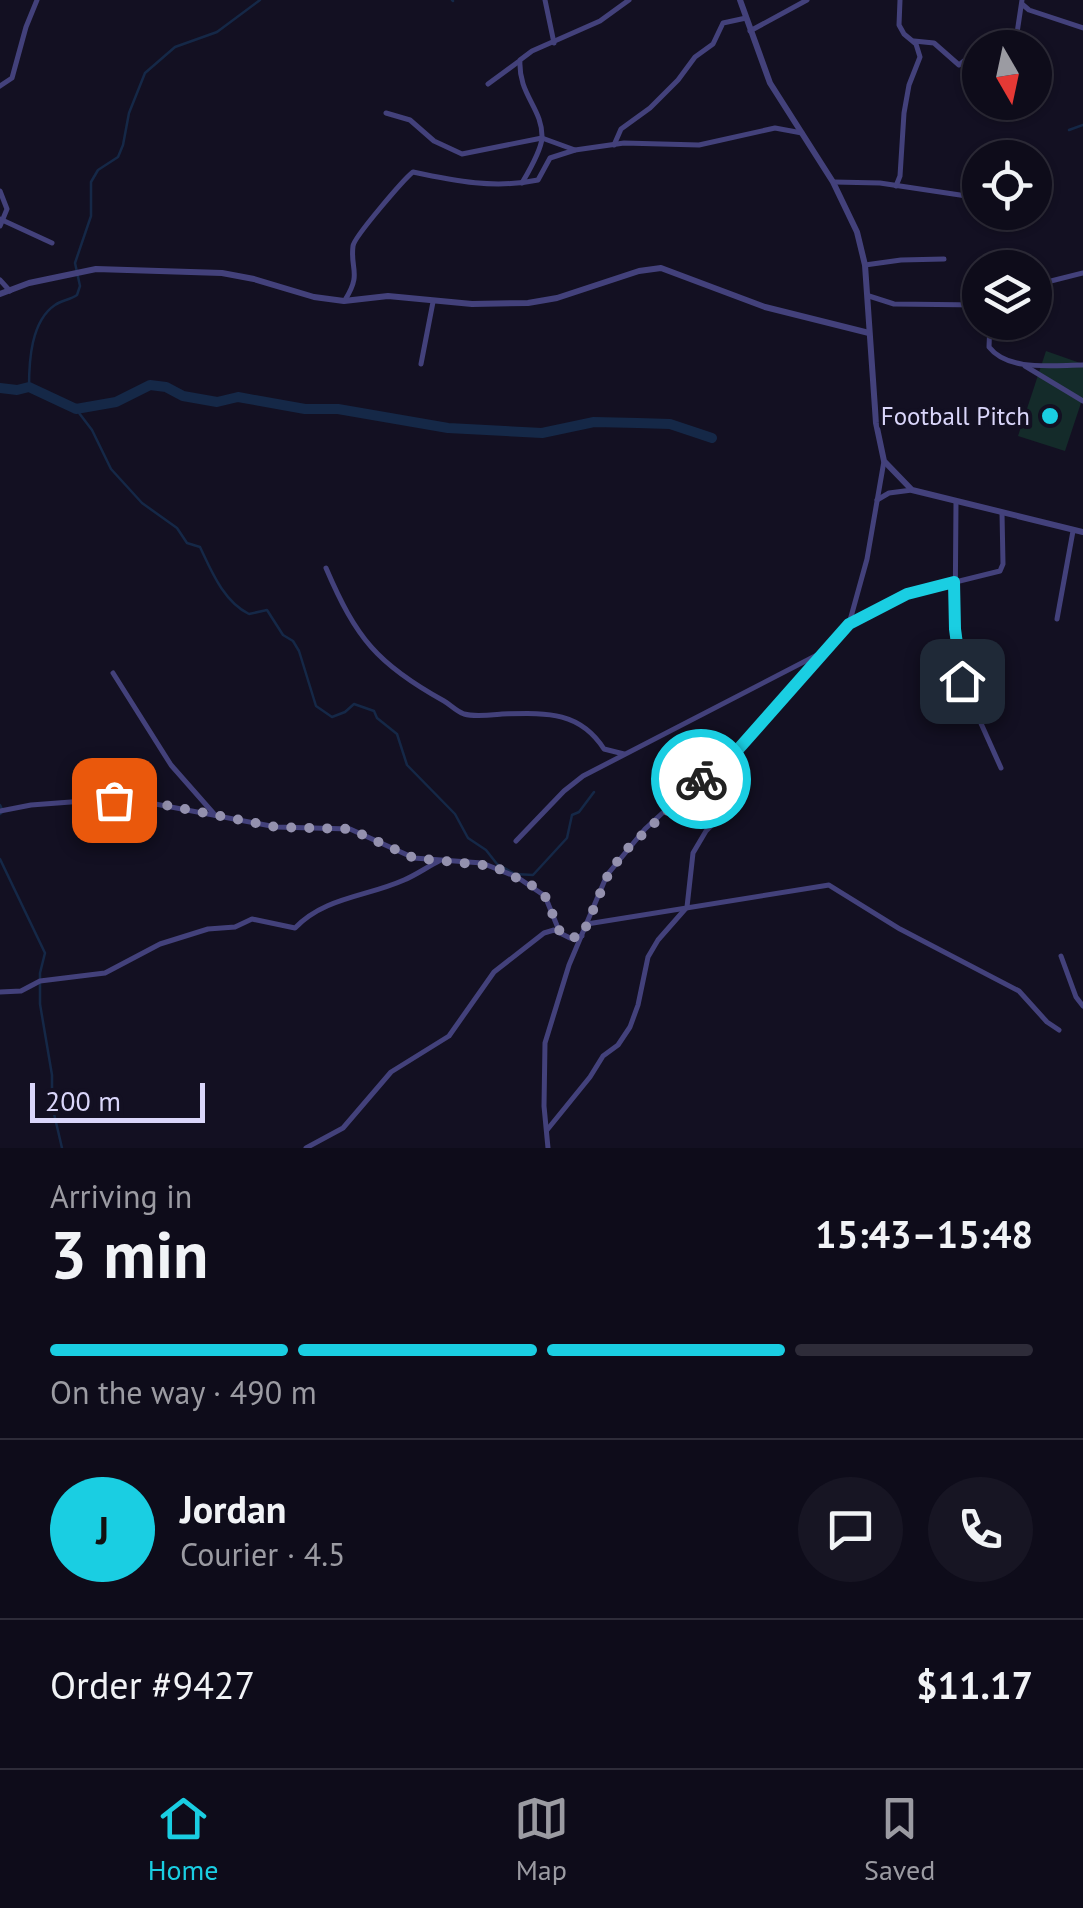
<!DOCTYPE html>
<meta charset="utf-8">
<style>
body{margin:0;font-family:"PT Sans",sans-serif;background:#171523;color:#f1f3f6;height:100vh;display:flex;flex-direction:column;font-size:38px;white-space:nowrap}
*{box-sizing:border-box;margin:0}
p{font-size:32px;color:#9b9ba2}
.icon{flex:none;width:55px;height:55px;fill:none;stroke:currentColor;stroke-width:2;stroke-linecap:round;stroke-linejoin:round}
.map{position:relative;height:1148px;overflow:hidden}
.details{display:flex;flex-direction:column;background:#0e0c1a;flex:1}
.details>*{flex:none}
.needle{width:65px;rotate:171deg}
.controls{position:absolute;left:962px;top:30px;display:grid;gap:20px}
.controls a{display:grid;place-items:center;width:90px;height:90px;border-radius:50%;background:#0e0c1a;box-shadow:0 2px 8px #0004,0 0 0 2px #2e2c39;font-size:50px}
.scale{position:absolute;left:30px;bottom:25px;width:175px;box-sizing:border-box;padding-left:10px;border:5px solid #dad6fa;border-top:0;font-size:28px;line-height:35px;white-space:nowrap;color:#dad6fa;-webkit-text-stroke:8px #131022;paint-order:stroke}
.pin{position:absolute;display:grid;place-items:center;width:85px;height:85px;color:#fff;margin:-42px;border-radius:20px;box-shadow:0 5px 15px #0006}
.courier{position:absolute;display:grid;place-items:center;width:100px;height:100px;margin:-50px;border:8px solid #1acee2;border-radius:50%;background:#fff;color:#222;box-shadow:0 2px 12px #0007}
.headline em{font-style:normal;font-weight:700}
.headline div{display:flex;flex-direction:column-reverse}
.headline{display:flex;align-items:center;justify-content:space-between;height:170px;padding:0 50px}
h1{font-size:65px;font-weight:700;line-height:75px}
.bar{display:grid;grid-template-columns:repeat(4,1fr);gap:15px 10px;align-content:center;height:120px;padding:0 50px}
.bar i{height:12px;border-radius:8px;background:#2e2c39}
.bar .on{background:#1acee2}
.bar p{grid-column:span 4}
.line{display:flex;align-items:center;gap:25px;padding:0 50px;border-top:2px solid #2e2c39}
.line div{flex:1}
.round{display:grid;place-items:center;flex:none;width:105px;height:105px;border-radius:52px;background:#171523}
.dock{display:flex;justify-content:space-around;align-items:center;height:140px;border-top:2px solid #2e2c39;background:#0e0c1a;font-size:28px;color:#9b9ba2}
.dock a{display:grid;justify-items:center;gap:5px}
.dock .on{color:#1acee2}
.map>svg:first-child{display:block}
.green{fill:#142b2a}
.lines{fill:none;stroke-linecap:round;stroke-linejoin:round}
.stream{stroke:#152847;stroke-width:2.5}
.river{stroke:#152847;stroke-width:10}
.minor{stroke:#43417b;stroke-width:5}
.tertiary{stroke:#43417b;stroke-width:6}
.done{stroke:#9491ae;stroke-width:10;stroke-dasharray:0 18}
.route{stroke:#1acee2;stroke-width:12}
.poi-dot{fill:#1acee2;stroke:#131022;stroke-width:4}
.labels{text-anchor:middle;stroke-width:8;stroke-linejoin:round;paint-order:stroke}
.poi-label{font-size:25px;fill:#dad6fa;stroke:#131022;text-anchor:end}
</style>
<div class="map">
<svg width="1083" height="1148" viewBox="0 0 1083 1148">
<rect width="100%" height="100%" fill="#131022"/>
<path class="green" d="M1046 351 1083 364V397L1065 451 1018 436Z"/>
<g class="lines">
<g class="stream">
<path d="M452 0 453 1"/>
<path d="M1069 130 1083 125"/>
<path d="M29 387C29 361 31 321 55 305 62 300 70 300 77 295L80 286 75 263 91 216V182L98 170 118 157 123 145 129 113 145 73 175 47 217 32 260 0"/>
<path d="M76 409 92 430 111 469 142 503 177 528 187 543 200 547C211 570 223 601 249 614L267 610 283 635 293 641 299 651 316 706 332 717 345 712 354 704 374 711 377 718 397 734 407 765 455 814 468 838 486 850 497 864 515 874 533 875 567 838 572 815 579 812 594 792"/>
<path d="M0 805 3 811 0 814"/>
<path d="M0 859 45 953 40 973V1004L52 1075V1105L62 1148"/>
</g>
<path class="river" d="M0 388 17 390 29 387 76 409 116 402 150 385 166 387 183 396 217 402 238 397 305 409H338L448 428 542 433 594 422 638 423 670 424 712 438"/>
<g class="minor">
<path d="M545 0 554 43"/>
<path d="M1022 4 1029 10 1083 28"/>
<path d="M750 31 807 0"/>
<path d="M914 41 934 43 959 65 980 48"/>
<path d="M981 48 1017 33 1022 0"/>
<path d="M488 84 518 62"/>
<path d="M0 86 12 78 26 27 37 0"/>
<path d="M386 113 410 120 434 141 462 154 542 138 575 150"/>
<path d="M614 145 621 129 650 108 678 80 695 57 713 44 723 23 746 18"/>
<path d="M834 182 880 183 980 198"/>
<path d="M522 183C529 171 541 151 542 138 543 108 518 95 520 60L532 51 600 21 629 0"/>
<path d="M896 186 900 176 904 113 909 85 920 57 916 44 904 34 899 25 900 0"/>
<path d="M0 191 7 209 0 226"/>
<path d="M0 219 52 243"/>
<path d="M865 265 901 260 944 259"/>
<path d="M0 280 10 291"/>
<path d="M1035 285 1083 273"/>
<path d="M869 296 894 304 980 305"/>
<path d="M345 300C362 273 350 270 353 246 354 237 404 179 413 172 455 181 495 189 538 180L550 158 575 150 624 143 699 145 775 128 802 133"/>
<path d="M990 322 989 347C1008 372 1054 365 1083 365"/>
<path d="M421 364 433 302"/>
<path d="M1025 366 1083 401"/>
<path d="M877 500 889 493 912 490"/>
<path d="M956 503 955 629 962 681 1001 768"/>
<path d="M326 568C356 638 377 664 444 701 451 705 456 711 464 714 475 717 490 715 502 714 544 713 579 710 604 749L624 754"/>
<path d="M1057 619 1073 531"/>
<path d="M852 622 907 594 1000 571 1003 564 1002 513"/>
<path d="M113 673 171 765 215 815"/>
<path d="M0 811 31 805 124 798 276 827 350 829 414 858 482 863 517 877 545 896 560 933"/>
<path d="M516 841 564 791 583 776 821 653"/>
<path d="M587 924 829 885 900 929 1019 991 1047 1022 1059 1030"/>
<path d="M1061 956 1076 997 1083 1006"/>
<path d="M0 992 21 991 40 981 105 973 160 944 208 929 235 927 252 919 295 928C325 897 366 897 404 880 416 875 427 867 439 861"/>
<path d="M547 1130 590 1077 603 1056 618 1045 630 1027 638 1005 648 957 658 940 687 907 693 853 706 831 724 813 738 781 737 750"/>
<path d="M306 1148 343 1128 391 1072 449 1036 494 972 544 933 554 930 570 938 582 936"/>
<path d="M548 1148 544 1106 545 1043 569 965 607 875 645 829 692 786 733 754 849 624 867 559 884 461"/>
</g>
<g class="tertiary">
<path d="M740 0 770 83 833 182 857 232 865 265 876 423 884 461 912 490 1083 532"/>
<path d="M0 294 29 283 96 269 222 273 254 279 314 297 344 301 388 296 472 304 528 303 557 298 639 271 661 268 765 307 869 333"/>
</g>
</g>
<g class="lines">
<path class="done" d="M114 800 134 799 276 827 350 829 414 858 493 866 533 886 545 896 560 932 570 938 582 936 608 875 624 852 701 779"/>
<path class="route" d="M701 779 734 754 849 624 907 594 954 582 955 629 962 681"/>
</g>
<circle class="poi-dot" cx="1050" cy="416" r="10"/>
<g class="labels">
<g class="poi-label">
<text x="1030" y="425">Football Pitch</text>
</g>
</g>
</svg>
<div class="controls">
<a><svg class="needle" viewBox="-14 -14 28 28"><path d="M0-13l5 13h-10z" fill="#e53935"/><path d="M0 13l5-13h-10z" fill="#9b9ba2"/></svg></a>
<a><svg class="icon" aria-label="locate" viewBox="0 0 24 24"><circle cx="12" cy="12" r="6"/><path d="M12 2v4M12 18v4M2 12h4M18 12h4"/></svg></a>
<a><svg class="icon" aria-label="layers" viewBox="0 0 24 24"><path d="M12 4l9 5-9 5-9-5zM3 14l9 5 9-5"/></svg></a>
</div>
<div class="scale">200 m</div>
<div class="pin" style="left:114px;top:800px;background:#ea580c"><svg class="icon" aria-label="bag" viewBox="0 0 24 24"><path d="M5 8h14l-1 12H6zM9 8a3 3 0 0 1 6 0"/></svg></div>
<div class="pin" style="left:962px;top:681px;background:#1f2937"><svg class="icon" aria-label="home" viewBox="0 0 24 24"><path d="M3 11l9-7 9 7M6 9v11h12V9"/></svg></div>
<div class="courier" style="left:701px;top:779px"><svg class="icon" aria-label="bike" viewBox="0 0 24 24"><circle cx="6" cy="16" r="4"/><circle cx="18" cy="16" r="4"/><path d="M6 16l4-8h5l3 8M10 8l3 8H6M13 5h3"/></svg></div>
</div>
<section class="details">
<div class="headline"><div><h1>3 min</h1><p>Arriving in</p></div><em>15:43–15:48</em></div>
<div class="bar"><i class="on"></i><i class="on"></i><i class="on"></i><i></i><p>On the way · 490 m</p></div>
<div class="line" style="height:180px"><b class="round" style="background:#1acee2;color:#111">J</b><div><b>Jordan</b><p>Courier · 4.5</p></div><a class="round"><svg class="icon" aria-label="chat" viewBox="0 0 24 24"><path d="M4 5h16v11H9l-5 4z"/></svg></a><a class="round"><svg class="icon" aria-label="phone" viewBox="0 0 24 24"><path d="M5 4h4l2 5-3 2q2 4 5 5l2-3 5 2v4C11 20 4 13 5 4z"/></svg></a></div>
<div class="line" style="height:130px"><div>Order #9427</div><b>$11.17</b></div>
</section>
<nav class="dock">
<a class="on"><svg class="icon" aria-label="home" viewBox="0 0 24 24"><path d="M3 11l9-7 9 7M6 9v11h12V9"/></svg>Home</a>
<a><svg class="icon" aria-label="map" viewBox="0 0 24 24"><path d="M3 6l6-2 6 2 6-2v14l-6 2-6-2-6 2zM9 4v14M15 6v14"/></svg>Map</a>
<a><svg class="icon" aria-label="saved" viewBox="0 0 24 24"><path d="M7 4h10v16l-5-4-5 4z"/></svg>Saved</a>
</nav>
